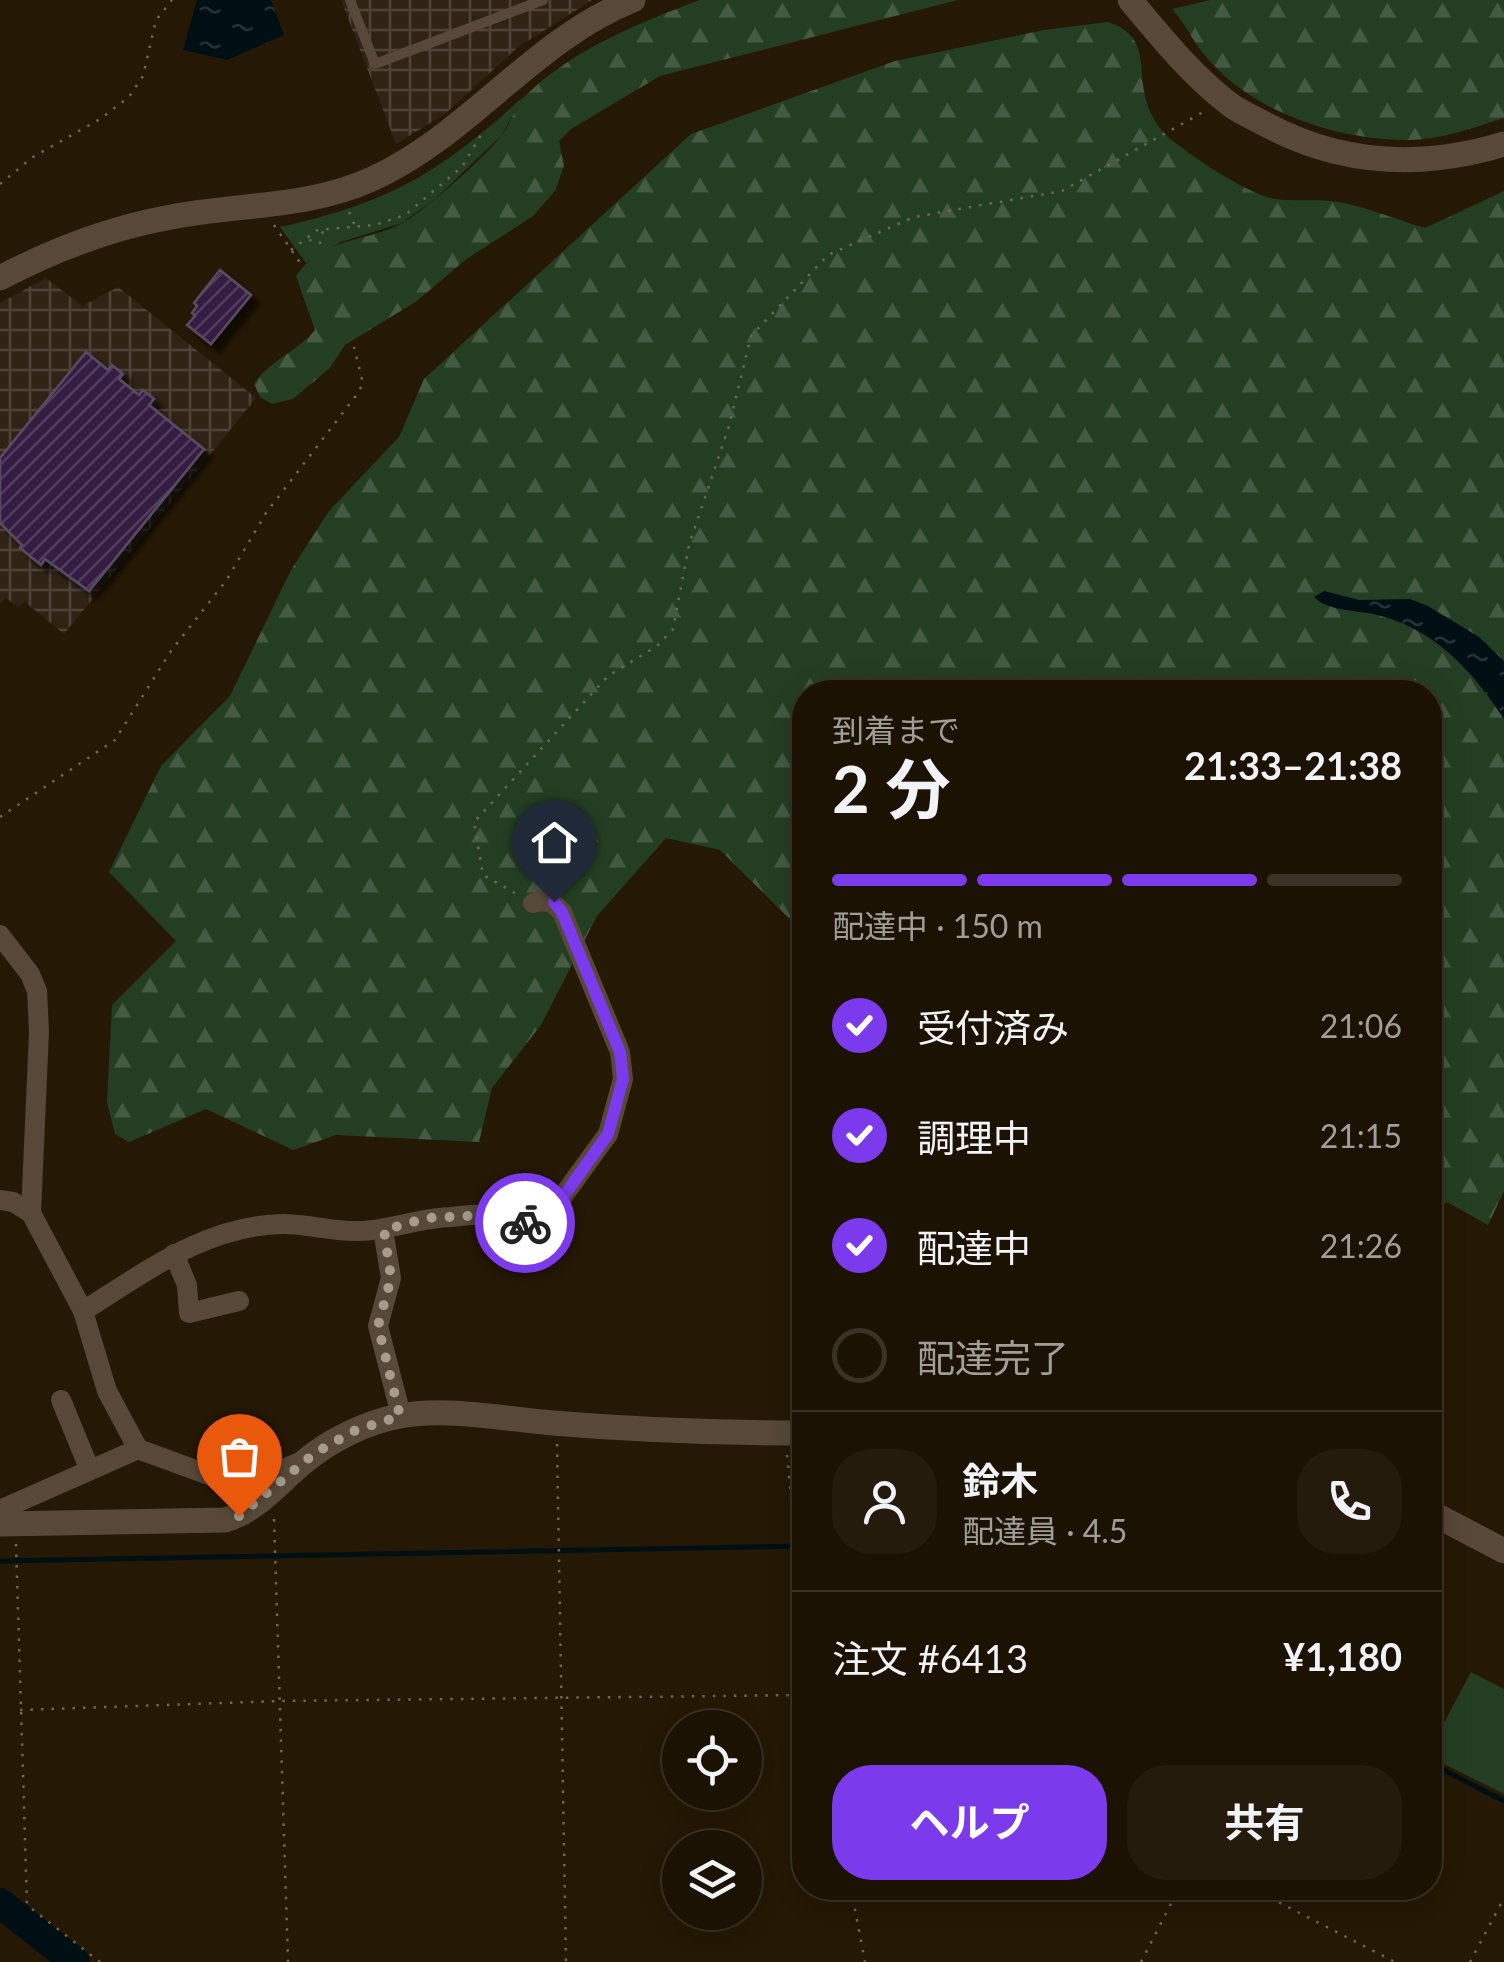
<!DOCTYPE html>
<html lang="ja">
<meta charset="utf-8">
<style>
body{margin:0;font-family:Lato,"Noto Sans JP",sans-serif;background:#251b0d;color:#f1f3f6;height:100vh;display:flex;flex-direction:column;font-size:38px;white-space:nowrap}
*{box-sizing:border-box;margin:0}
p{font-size:32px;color:#a09e9a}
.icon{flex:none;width:55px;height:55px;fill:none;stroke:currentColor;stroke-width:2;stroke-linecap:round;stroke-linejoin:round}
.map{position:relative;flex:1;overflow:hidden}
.drawer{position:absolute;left:792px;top:680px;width:650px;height:1220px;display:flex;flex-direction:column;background:#1c1203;border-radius:40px;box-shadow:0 5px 25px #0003,0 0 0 2px #3a3225}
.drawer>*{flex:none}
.controls{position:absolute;left:662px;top:1710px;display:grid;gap:20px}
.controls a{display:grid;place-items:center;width:100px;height:100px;border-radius:50%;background:#1c1203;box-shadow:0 5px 25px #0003,0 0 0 2px #3a3225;font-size:50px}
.pin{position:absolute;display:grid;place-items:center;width:85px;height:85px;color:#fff;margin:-102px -42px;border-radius:50% 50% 50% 0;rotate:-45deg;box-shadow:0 0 10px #0007}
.pin .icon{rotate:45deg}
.courier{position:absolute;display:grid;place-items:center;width:100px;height:100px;margin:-50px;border:8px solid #7c3aed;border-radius:50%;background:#fff;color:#222;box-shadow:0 2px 12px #0007}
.summary em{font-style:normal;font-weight:700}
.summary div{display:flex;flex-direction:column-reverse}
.summary{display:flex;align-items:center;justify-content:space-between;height:170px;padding:0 40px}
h1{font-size:65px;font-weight:700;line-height:75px}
.bar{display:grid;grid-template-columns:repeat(4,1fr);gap:15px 10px;align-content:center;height:120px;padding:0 40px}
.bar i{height:12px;border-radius:8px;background:#3a3225}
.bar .on{background:#7c3aed}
.bar p{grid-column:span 4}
.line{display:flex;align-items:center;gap:25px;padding:0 40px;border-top:2px solid #3a3225}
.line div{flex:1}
.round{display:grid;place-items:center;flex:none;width:105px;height:105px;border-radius:40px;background:#251b0d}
ol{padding:0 40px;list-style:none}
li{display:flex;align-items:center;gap:30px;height:110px}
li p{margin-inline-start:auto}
li .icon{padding:10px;border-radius:50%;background:#7c3aed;color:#fff;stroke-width:4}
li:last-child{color:#a09e9a}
li i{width:55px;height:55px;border:5px solid #3a3225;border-radius:50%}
.button{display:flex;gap:20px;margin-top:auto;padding:20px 40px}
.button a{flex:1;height:115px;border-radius:40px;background:#7c3aed;color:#fff;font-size:40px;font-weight:700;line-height:115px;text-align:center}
.button a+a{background:#251b0d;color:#f1f3f6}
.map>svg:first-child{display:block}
.industrial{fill:url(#industrial-grid)}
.forest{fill:url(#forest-firs)}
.park{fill:#243e23}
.water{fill:url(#water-ripples)}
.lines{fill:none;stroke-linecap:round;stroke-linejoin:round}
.stream{stroke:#000f14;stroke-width:5}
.river{stroke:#000f14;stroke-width:30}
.building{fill:url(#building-hatch);stroke:#594c62;stroke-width:2.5;filter:url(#shadow)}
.path{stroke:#726655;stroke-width:2.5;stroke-dasharray:2.5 8;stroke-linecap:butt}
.service{stroke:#574839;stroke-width:10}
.minor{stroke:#574839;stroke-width:20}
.tertiary{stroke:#574839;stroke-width:25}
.done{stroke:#a69b8c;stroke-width:10;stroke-dasharray:0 18}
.route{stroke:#7c3aed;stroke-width:12}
</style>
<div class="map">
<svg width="1504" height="1962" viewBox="0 0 1504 1962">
<defs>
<pattern id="industrial-grid" width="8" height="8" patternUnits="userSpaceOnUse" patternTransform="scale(2.5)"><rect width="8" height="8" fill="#302316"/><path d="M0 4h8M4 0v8" fill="none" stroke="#4e4337"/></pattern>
<pattern id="forest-firs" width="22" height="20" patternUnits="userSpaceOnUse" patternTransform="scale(2.5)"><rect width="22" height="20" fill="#243e23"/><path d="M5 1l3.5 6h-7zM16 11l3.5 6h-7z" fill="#445a42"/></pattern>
<pattern id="water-ripples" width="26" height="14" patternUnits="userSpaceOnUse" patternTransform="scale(2.5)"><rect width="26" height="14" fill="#000f14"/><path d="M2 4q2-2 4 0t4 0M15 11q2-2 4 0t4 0" fill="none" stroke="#253235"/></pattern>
<pattern id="building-hatch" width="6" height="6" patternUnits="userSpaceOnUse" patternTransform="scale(2.5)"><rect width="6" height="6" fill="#351e43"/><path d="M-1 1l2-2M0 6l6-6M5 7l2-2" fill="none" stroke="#523e5d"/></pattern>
<filter id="shadow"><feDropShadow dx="8" dy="8" stdDeviation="2.5" flood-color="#0009"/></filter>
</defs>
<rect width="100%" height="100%" fill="#251804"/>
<g class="industrial">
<path d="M341 0H592L517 48 445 114 396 144Z"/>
<path d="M46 278 82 306 118 287 256 398 64 634 25 602 18 607 6 598 0 604V303Z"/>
</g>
<g class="forest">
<path d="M700 0H958L660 76 571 129 559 141 564 166 555 191 533 216 465 260 417 301 345 345 330 368 293 399 272 404 260 397 254 384C269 361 298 351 315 330L296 276C324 236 367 243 404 222 428 208 485 157 502 135 511 123 515 106 525 96 573 49 639 23 700 0Z"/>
<path d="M1210 0H1504V118C1473 128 1440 140 1407 140 1336 140 1248 111 1203 53 1191 38 1185 23 1172 9Z"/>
<path d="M1108 22C1146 34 1139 61 1144 91 1147 111 1158 130 1174 142 1196 159 1249 195 1275 199 1297 202 1321 198 1344 203 1371 209 1398 220 1425 228L1504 191V1191L1488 1225 1447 1202 1430 1215V692H805V934L720 850 666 838 597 916 541 1025 492 1088 479 1142 336 1135 293 1150 206 1109 129 1142 115 1134 107 1102 112 1005 176 941 109 872 161 766 230 696 291 570 329 511 399 437 424 379 691 134 895 61 1044 30Z"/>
</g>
<g class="park">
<path d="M523 97 501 136 435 199 402 223 341 242 306 263 280 227C391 202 439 173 523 97Z"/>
<path d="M1471 1672 1504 1689V1794L1430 1757V1749Z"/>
</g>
<g class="water">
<path d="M197 0H271L284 35 227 60 183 50Z"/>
<path d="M1324 591 1359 600 1410 599 1428 606 1479 637 1504 661V719C1472 670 1433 627 1373 614 1354 610 1328 611 1314 597Z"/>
</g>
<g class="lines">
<g class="stream">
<path d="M0 1561 805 1546"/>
<path d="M1430 1763 1504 1801"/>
</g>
<path class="river" d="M0 1903 75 1962"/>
</g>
<g class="building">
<path d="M220 270 251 295 211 344 187 325 195 316 192 313 197 306 194 303Z"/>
<path d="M86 352 108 370 112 365 123 374 119 379 139 395 143 390 154 399 149 405 204 449 89 591 45 559 41 565 20 548 22 545 0 523V458Z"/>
</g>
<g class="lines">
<g class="path">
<path d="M0 184 33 157 100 119 129 97 143 76 156 20 172 0"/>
<path d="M349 212 355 226"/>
<path d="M274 225 301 264"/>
<path d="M309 240 320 243 323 230"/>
<path d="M291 250 317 230 375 225 405 215 462 167 482 133"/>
<path d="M0 817 115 740 171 651 226 581 266 513 358 393 363 383 354 347"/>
<path d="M515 893 483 875 474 822 608 676 657 646 673 629 689 545 729 426 751 336 828 255 914 217 1062 191 1205 111"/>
<path d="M557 1444 566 1962"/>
<path d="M787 1455 805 1643"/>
<path d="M274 1519 288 1962"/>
<path d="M16 1544 27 1905 100 1962"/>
<path d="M20 1710 280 1701 805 1695"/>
<path d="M851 1888 865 1962"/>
<path d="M1251 1888 1395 1962"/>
<path d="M1141 1962 1179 1888"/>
<path d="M1470 1962 1504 1898"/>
</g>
<path class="service" d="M350 0 375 64 543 0"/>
<g class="minor">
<path d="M0 935 30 974 37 991 39 1032 31 1213 83 1311 107 1391 138 1449 231 1483 265 1477 295 1464"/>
<path d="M0 1200 13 1202 31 1213"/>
<path d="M383 1230 391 1278 378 1326 401 1415"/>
<path d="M174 1254 187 1285 189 1313 239 1301"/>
<path d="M83 1311C146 1272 206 1225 283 1224 309 1224 334 1232 359 1231 391 1230 419 1218 450 1217 462 1216 476 1214 488 1215 509 1217 527 1229 547 1218L608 1134 623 1079 620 1052 562 912C553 902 547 899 533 903"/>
<path d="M61 1400 89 1468"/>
<path d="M0 1510 138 1449"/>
</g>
<g class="tertiary">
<path d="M1130 0C1162 38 1192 76 1232 106 1242 113 1254 118 1265 124 1341 165 1422 169 1504 144"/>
<path d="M0 278C55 249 110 228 171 217 237 204 309 208 372 179 469 135 533 40 633 0"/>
<path d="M1430 1512 1504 1551"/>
<path d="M0 1524 225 1520C257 1511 279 1482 304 1462 330 1440 367 1422 400 1416 449 1407 504 1419 553 1423 636 1430 721 1433 805 1433"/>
</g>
</g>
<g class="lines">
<path class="done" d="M239 1516 315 1453 354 1431 400 1416 378 1326 391 1278 384 1230 427 1218 488 1215 525 1223"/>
<path class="route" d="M525 1223H538L548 1218 608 1134 623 1079 620 1052 562 912 554 902"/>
</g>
</svg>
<div class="controls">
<a><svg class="icon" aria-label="locate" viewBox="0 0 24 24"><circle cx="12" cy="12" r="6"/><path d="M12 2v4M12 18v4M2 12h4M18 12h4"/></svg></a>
<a><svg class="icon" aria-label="layers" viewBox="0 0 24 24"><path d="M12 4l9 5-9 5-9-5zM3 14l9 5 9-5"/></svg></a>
</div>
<div class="pin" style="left:239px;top:1516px;background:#ea580c"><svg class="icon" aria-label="bag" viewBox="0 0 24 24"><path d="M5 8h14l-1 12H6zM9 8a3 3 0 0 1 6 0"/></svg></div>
<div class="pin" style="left:554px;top:902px;background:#1f2937"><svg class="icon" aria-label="home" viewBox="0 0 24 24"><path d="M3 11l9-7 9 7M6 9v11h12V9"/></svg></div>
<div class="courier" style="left:525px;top:1223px"><svg class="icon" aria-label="bike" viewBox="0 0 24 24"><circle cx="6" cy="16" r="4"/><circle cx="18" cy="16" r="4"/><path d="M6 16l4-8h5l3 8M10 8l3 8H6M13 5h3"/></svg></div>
<section class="drawer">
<div class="summary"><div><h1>2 分</h1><p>到着まで</p></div><em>21:33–21:38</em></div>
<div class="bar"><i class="on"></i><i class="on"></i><i class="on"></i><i></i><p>配達中 · 150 m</p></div>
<ol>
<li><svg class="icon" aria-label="check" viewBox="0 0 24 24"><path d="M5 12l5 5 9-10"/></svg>受付済み<p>21:06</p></li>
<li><svg class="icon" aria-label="check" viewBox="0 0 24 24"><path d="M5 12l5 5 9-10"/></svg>調理中<p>21:15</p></li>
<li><svg class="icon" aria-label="check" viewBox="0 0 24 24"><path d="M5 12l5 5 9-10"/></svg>配達中<p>21:26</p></li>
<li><i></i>配達完了</li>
</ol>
<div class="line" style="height:180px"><a class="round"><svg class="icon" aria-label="person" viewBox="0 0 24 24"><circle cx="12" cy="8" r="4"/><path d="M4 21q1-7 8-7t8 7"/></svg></a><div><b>鈴木</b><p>配達員 · 4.5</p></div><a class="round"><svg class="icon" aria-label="phone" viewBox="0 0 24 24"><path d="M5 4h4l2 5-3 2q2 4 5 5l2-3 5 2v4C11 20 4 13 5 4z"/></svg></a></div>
<div class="line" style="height:130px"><div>注文 #6413</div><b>¥1,180</b></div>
<div class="button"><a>ヘルプ</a><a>共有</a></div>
</section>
</div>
